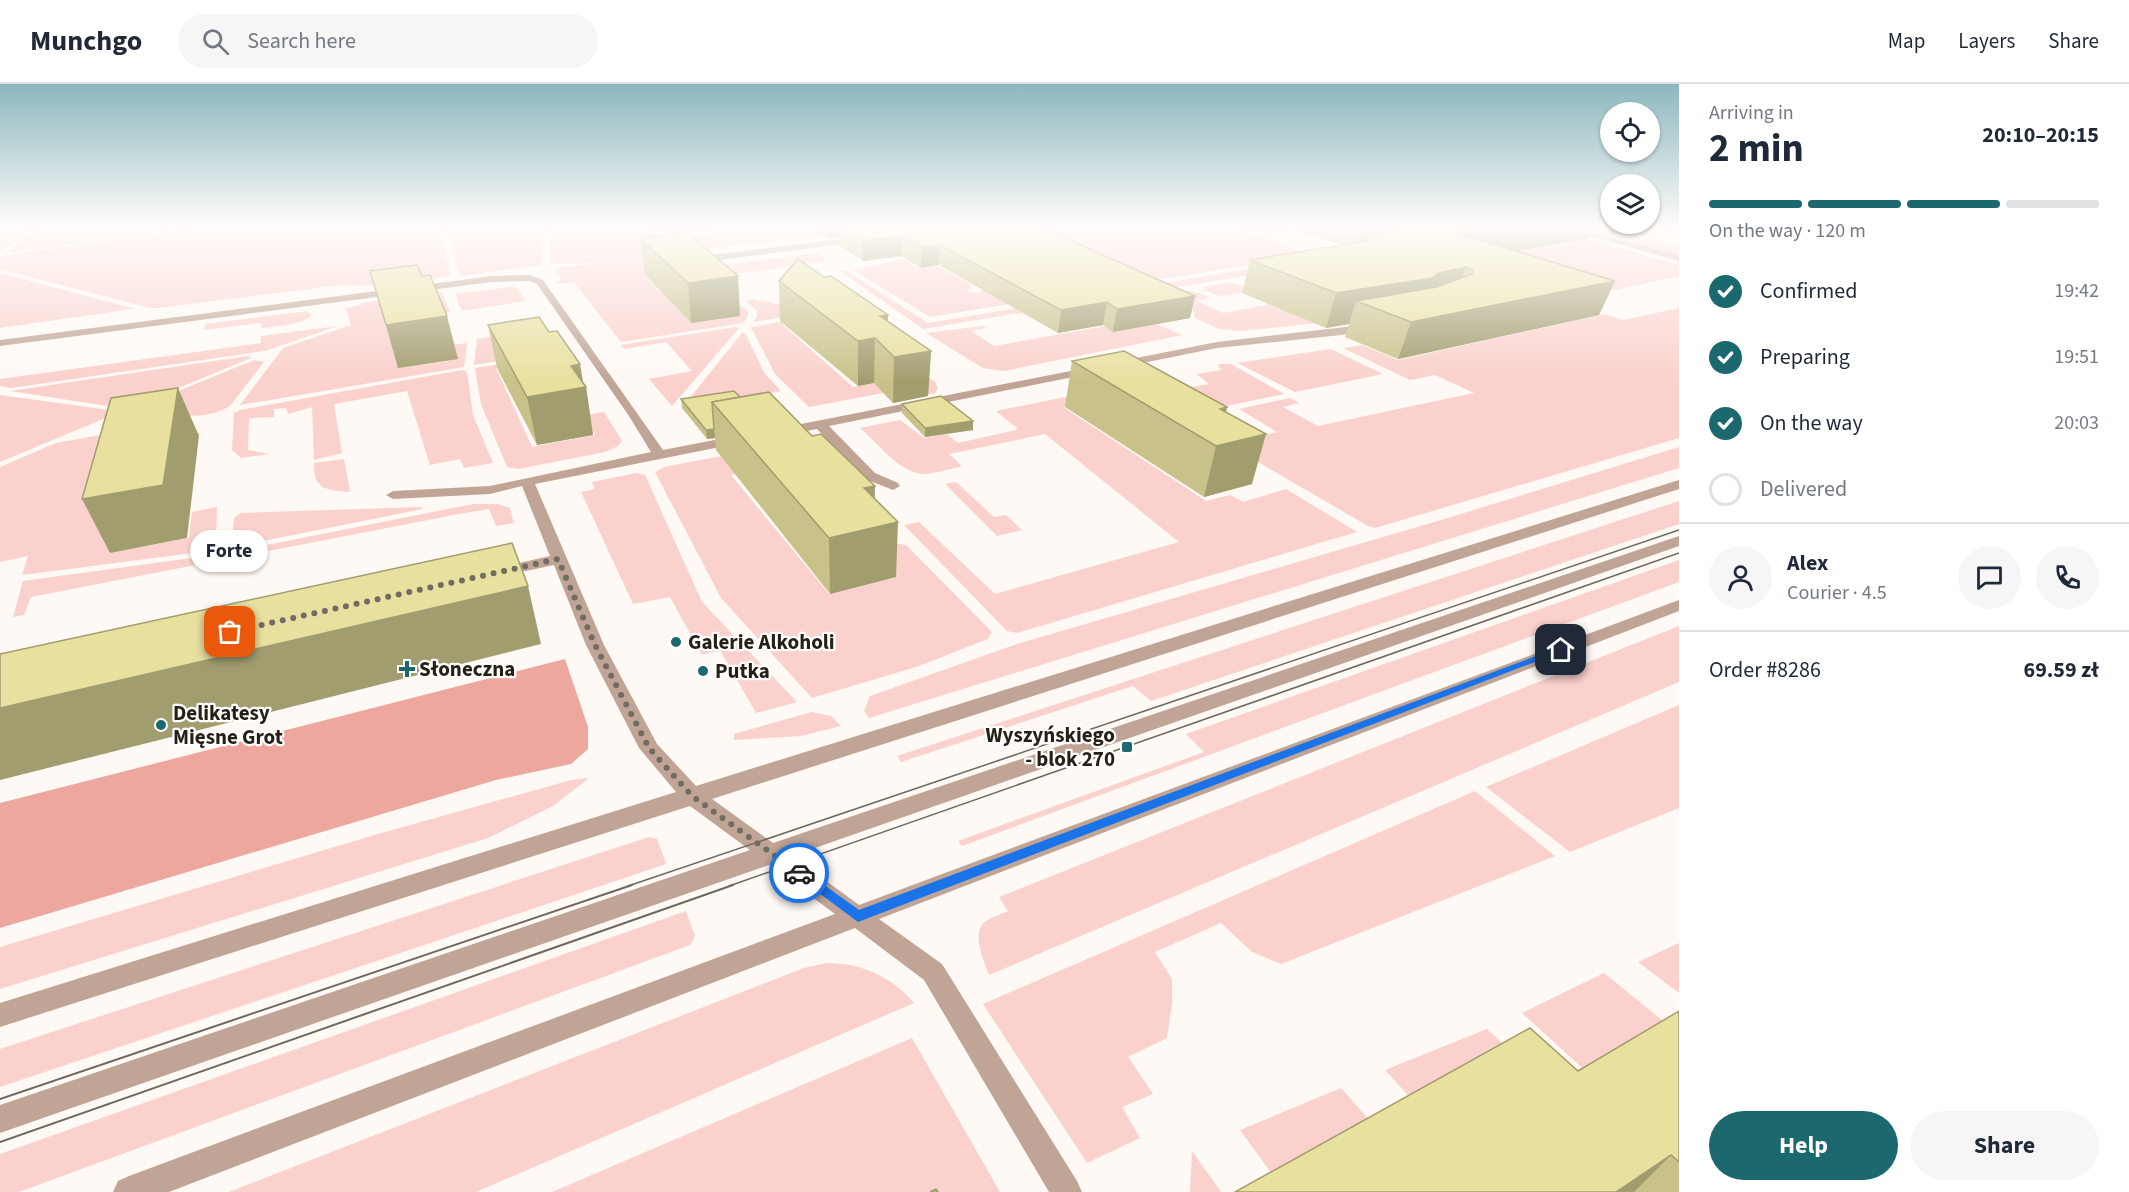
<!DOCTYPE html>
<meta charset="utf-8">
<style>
body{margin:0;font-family:"Source Sans 3",sans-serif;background:#f6f6f7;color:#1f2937;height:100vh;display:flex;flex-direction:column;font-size:22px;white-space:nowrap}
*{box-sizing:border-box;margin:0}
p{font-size:20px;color:#747a83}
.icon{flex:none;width:33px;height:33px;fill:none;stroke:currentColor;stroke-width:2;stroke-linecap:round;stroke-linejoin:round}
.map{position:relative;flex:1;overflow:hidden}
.side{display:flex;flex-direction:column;background:#fff;width:450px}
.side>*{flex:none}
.fabs{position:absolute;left:1600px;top:18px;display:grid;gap:12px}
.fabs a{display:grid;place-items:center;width:60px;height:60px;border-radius:50%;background:#fff;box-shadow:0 2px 4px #0004;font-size:30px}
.pin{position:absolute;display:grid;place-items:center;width:51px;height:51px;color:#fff;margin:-26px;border-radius:12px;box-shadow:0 3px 9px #0006}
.courier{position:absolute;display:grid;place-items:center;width:60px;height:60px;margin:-30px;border:4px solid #1a73e8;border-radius:50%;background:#fff;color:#222;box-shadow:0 2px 8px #0007}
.bubble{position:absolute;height:42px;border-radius:21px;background:#fff;box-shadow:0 2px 4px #0004;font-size:20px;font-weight:700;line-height:42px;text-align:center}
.summary em{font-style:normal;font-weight:700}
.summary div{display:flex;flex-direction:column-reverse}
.summary{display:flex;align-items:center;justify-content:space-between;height:102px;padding:0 30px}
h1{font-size:39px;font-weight:700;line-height:45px}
.bar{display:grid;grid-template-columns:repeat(4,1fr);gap:9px 6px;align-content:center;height:72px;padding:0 30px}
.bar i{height:8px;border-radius:4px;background:#e0e1e3}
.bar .current{background:#1b686e}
.bar p{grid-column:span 4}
.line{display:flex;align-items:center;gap:15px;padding:0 30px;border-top:2px solid #e0e1e3}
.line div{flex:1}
.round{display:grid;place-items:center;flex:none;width:63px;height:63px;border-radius:32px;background:#f6f6f7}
ol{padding:0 30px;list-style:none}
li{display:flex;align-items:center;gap:18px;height:66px}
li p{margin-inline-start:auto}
li .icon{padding:6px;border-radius:50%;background:#1b686e;color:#fff;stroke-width:4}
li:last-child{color:#747a83}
li i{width:33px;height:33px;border:3px solid #e0e1e3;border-radius:50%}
.cta{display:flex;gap:12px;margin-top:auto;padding:12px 30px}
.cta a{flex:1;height:69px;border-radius:36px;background:#1b686e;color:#fff;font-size:24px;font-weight:700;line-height:69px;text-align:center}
.cta a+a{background:#f6f6f7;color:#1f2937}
header{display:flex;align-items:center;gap:36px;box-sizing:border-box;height:84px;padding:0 30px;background:#fff;border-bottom:2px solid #e0e1e3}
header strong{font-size:28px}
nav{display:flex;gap:33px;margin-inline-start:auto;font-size:21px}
.search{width:420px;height:54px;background:#f6f6f7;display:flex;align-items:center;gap:15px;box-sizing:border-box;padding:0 21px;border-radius:33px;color:#747a83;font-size:22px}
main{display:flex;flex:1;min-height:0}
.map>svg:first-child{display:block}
.green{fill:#fad1cc}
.forest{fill:#eda79f}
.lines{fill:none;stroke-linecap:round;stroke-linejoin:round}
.minor{fill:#c0a596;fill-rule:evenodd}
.tram-far1{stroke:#6e685f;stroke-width:1.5}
.tram{stroke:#6e685f;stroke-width:2}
.wall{fill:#c8c189}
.shaded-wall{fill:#a29d6f}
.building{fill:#e8e09f;stroke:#a29d6f;stroke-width:1.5}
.route{fill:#1a73e8}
.done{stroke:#726b62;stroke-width:6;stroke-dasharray:0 10.8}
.poi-dot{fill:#1b686e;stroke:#fff;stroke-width:2}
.labels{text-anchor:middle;stroke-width:4.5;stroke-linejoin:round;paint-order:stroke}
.poi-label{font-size:21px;font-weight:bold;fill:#261f14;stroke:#fff;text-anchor:start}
</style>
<header>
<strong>Munchgo</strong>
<div class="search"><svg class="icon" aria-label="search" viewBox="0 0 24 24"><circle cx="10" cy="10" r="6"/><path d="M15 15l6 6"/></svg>Search here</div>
<nav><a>Map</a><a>Layers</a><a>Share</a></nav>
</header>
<main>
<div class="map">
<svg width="1679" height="1108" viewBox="0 0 1679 1108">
<rect width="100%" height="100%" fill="#fef9f4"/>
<g class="green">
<path d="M0 143H32L0 169Z"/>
<path d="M39 143H197L7 169Z"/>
<path d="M211 143H439L451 192 383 202 341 201 159 224H150L0 185V173L4 171Z"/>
<path d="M446 143H543L541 181 460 192Z"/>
<path d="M550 143 647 144 678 168C663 174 566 183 550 179Z"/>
<path d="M701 143H810L824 151 705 165 688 154 711 150Z"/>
<path d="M1012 143H1235L1308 171 930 233 853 186 903 175 918 184 938 182 972 201 968 208 979 209 985 202Z"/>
<path d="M1568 143H1604L1625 148 1623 149 1679 163V172Z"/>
<path d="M1553 145 1679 181V192L1576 214 1381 194 1547 162Z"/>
<path d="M816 169 826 175 825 177 723 192 712 183Z"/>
<path d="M680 171 684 185 644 191 661 209 667 208 672 219 691 239 734 233 737 219 748 227V233L743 239 621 258 574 198 557 200 556 198 562 196 555 187 562 183Z"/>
<path d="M1326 172 1329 178 923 245 840 187 845 186 928 239Z"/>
<path d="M0 189 132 224 133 225 0 244Z"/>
<path d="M1226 199 1236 200 1252 207 1220 212 1203 206 1204 203Z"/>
<path d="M1385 199 1319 239 1241 247 1219 245 1195 234 1192 221 1166 209C1182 206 1195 205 1209 214L1197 217 1223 229Z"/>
<path d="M515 202 526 217 462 227 455 210Z"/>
<path d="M436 208 442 209 450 228 432 231 427 220 381 226 398 284 450 277 444 262 467 259 464 283 240 321 283 264 351 241 346 224 361 221 362 219Z"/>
<path d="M752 215 817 228 753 238 757 233V227L747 218Z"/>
<path d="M1679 224V354L1375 444 1368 442 1229 361 1277 348 1239 325 1290 314 1299 319 1283 323 1318 342 1474 309 1435 291 1410 296 1343 264 1362 261 1398 276 1605 230 1623 236Z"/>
<path d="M307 227 312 231C299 242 277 242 261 244V239L204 246 205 240Z"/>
<path d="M821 231 826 232 782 240 853 303 904 294V275L935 298 938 304 935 309 892 318 883 309 809 323 775 290 751 243Z"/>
<path d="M1145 235 1182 251 1004 287 983 284 926 249 983 242 987 244 971 247 994 262Z"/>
<path d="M338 242 265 267 11 304 0 302V295L261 259V252Z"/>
<path d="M736 243 739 244 672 322 649 295 692 287 666 258 624 265 621 261Z"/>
<path d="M525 247 564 266 474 281 477 255Z"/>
<path d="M742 249H745L765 290 781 307 681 325Z"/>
<path d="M1331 265 1383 290 1295 308 1237 279Z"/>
<path d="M563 270 548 276 496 284 532 363 595 351 585 331 604 328 622 357 618 362 605 368 518 385 507 383 481 320 475 284Z"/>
<path d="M248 272 251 274 132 323 121 324 10 307Z"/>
<path d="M254 276 264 278 230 322C202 339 167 330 137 324Z"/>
<path d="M1218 280H1231L1284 310 1226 322 1187 304 1209 300 1197 290 1221 286Z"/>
<path d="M462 286 467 288 473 331 493 379 464 384 460 375 430 381 407 307 334 320 342 369 314 376 312 323 288 330 286 324 274 325V333L249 334 248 366 269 370 241 374 232 366 234 329 240 326Z"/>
<path d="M1115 303 1109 313 1063 323 1206 417 1230 411 1243 418 1286 405 1357 448 1017 549 1007 547 904 441 919 438 995 510 1179 458 1045 350 949 370 962 382C950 385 937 389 925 390 900 390 878 359 860 344L900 336 924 354 947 350 958 359 1016 346 1017 344 996 327Z"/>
<path d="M0 311 116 327 115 330 0 378Z"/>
<path d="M167 339 202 350 133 363 109 469 189 454 192 428 217 423 216 462 208 467 22 491 28 472 0 478V383L56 359Z"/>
<path d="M785 360 791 377 731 391 829 510 897 493 872 464 892 459 906 461 992 548 988 555 916 583 812 614 721 514 655 388 664 383Z"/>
<path d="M1679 363V384L869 634 864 627 870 612 1017 560 1438 437Z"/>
<path d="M344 375 350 408C327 406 313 406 314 379Z"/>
<path d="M637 389 645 391 702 518 797 618 756 629 720 566 702 571 670 513 633 520 581 408 595 405 592 398Z"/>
<path d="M956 398 994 433 1006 431 1022 446 997 452 945 400Z"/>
<path d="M1679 417V440L1151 617 1133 602 901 678 897 672Z"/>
<path d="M473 420H498L510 424 514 439 496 442 489 425 459 430 31 513 24 531 13 533 23 497 221 470Z"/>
<path d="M421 423 423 425 243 461 232 460 234 434 241 429Z"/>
<path d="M1679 476V498L962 762 958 757 1204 668 1186 650Z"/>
<path d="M1679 542V598L989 891C984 877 970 848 986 837 992 833 1001 830 1008 827L999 813Z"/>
<path d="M1679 621V724L1570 768 1486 703Z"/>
<path d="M812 628 831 632 841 642 801 652 734 656V650Z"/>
<path d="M589 694 553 722 488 754 0 905V863L378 750 571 696Z"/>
<path d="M1475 707 1555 772 1281 880 1252 868 1221 839 1155 868 1172 895V919L1167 954 1128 973 1153 1010 1122 1023 1140 1054 1087 1079 983 920Z"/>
<path d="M649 753 657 755 666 780 0 1003V965Z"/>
<path d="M686 827 695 852 690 861 19 1108H0V1070Z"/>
<path d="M1679 859V909L1638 878Z"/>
<path d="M827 879C861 879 892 893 914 919L476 1108H229L804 884Z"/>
<path d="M1604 889 1679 950 1601 1001 1522 929Z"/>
<path d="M1487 945 1567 1020 1429 1034 1385 986Z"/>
<path d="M912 954 1000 1108H552Z"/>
<path d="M1341 1004 1388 1057 1285 1108 1240 1046Z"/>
<path d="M1192 1067 1221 1108H1190Z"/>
</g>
<path class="forest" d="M565 575 588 643V665L571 680 496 696 0 844V719Z"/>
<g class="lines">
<g class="minor">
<path d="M1557 143H1570L1679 171V177Z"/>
<path d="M863 152 867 155 866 157 705 178 701 175 705 172Z"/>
<path d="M530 191 543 196 663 366 740 351 747 355 740 359 535 400 604 561 657 660 696 702 1679 396V405L712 715 773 759 1679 452V462L792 772 859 821 1679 516V527L879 835 942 880 1077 1097 1082 1108H1049L924 896 855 844 169 1108H113L118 1097 129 1092 835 830 769 781 0 1049V1021L750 766 690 722 0 943V919L676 708 639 664 586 561 554 481 498 493 490 488 492 485 550 472 522 402 490 410 393 415 386 411 393 407 490 402 651 368 629 332 537 200 529 197 492 198 0 262V256L492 192Z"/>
<path d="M1371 240 1376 243 1375 245 1341 251 1217 264 829 342 875 389 898 399 900 402 893 406 865 395 817 345 781 352 774 348 781 344 1217 258Z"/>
</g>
<g class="tram-far1">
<path d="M628 802 1679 446"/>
<path d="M729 802 1679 469"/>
</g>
<g class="tram">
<path d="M0 1015 632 801"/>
<path d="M0 1058 733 801"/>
</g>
</g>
<g class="wall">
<path d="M809 143H1040L1195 212 1190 234 1113 248 1103 241 1058 249 939 181 921 184 901 172 863 177 840 162V153L827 154Z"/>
<path d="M1287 143H1653L1609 151 1593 147 1589 154 1517 167 1615 197 1599 231 1398 275 1345 253 1349 240 1326 244 1242 209 1250 176 1341 161Z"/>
<path d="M640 154 740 232 691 239 645 191Z"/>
<path d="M370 187 458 275 398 284Z"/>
<path d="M824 193 888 231V237L931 267 928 312 893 319 874 299 858 302 780 237 779 197Z"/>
<path d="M488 241 583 300 586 303 593 351 537 361 497 284Z"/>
<path d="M1072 277 1227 323 1226 328 1252 400 1204 413 1065 323Z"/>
<path d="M740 313 874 414 896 493 830 510 716 366 715 354 707 355 682 324 681 315Z"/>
<path d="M902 320 973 337V346L925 353 902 329Z"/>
<path d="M1679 927V1108H1235L1578 987Z"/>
</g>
<g class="shaded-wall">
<path d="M827 143H840V153L827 154Z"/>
<path d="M1494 143H1594L1589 154 1445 180 1456 149Z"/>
<path d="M1613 143H1653L1609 151Z"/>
<path d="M901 152V172L863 177V157Z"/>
<path d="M940 161 939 181 921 184 922 163Z"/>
<path d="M1466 183 1454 217H1356L1349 240 1326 244 1336 209Z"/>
<path d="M738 192 740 232 691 239 688 199Z"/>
<path d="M1615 197 1599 231 1398 275 1411 238Z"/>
<path d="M1195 212 1190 234 1113 248 1117 225Z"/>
<path d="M1107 218 1103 241 1058 249 1061 226Z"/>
<path d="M888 231 887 266 880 232Z"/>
<path d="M447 232 458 275 398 284 386 241Z"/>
<path d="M875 254 874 299 858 302V257Z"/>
<path d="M931 267 928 312 893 319 894 273Z"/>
<path d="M580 280 584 304 586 303 593 351 537 361 527 313 571 282Z"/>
<path d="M178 304 199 352 187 454 110 469 82 415Z"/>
<path d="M1227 323 1218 362 1266 350 1252 400 1204 413 1216 362 1220 325Z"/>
<path d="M973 337V346L925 353V344Z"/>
<path d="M714 345 715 354 707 355 706 346Z"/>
<path d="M875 402 874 444 898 438 896 493 830 510 829 454 864 404Z"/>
<path d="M528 502 541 560 0 696V624Z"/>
<path d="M1671 1071 1634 1108H1616Z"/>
</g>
<g class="building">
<path d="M840 143H1040L1195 212 1117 225 1107 218 1061 226 940 161 922 163 901 152 863 157Z"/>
<path d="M1388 143H1494L1456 149 1615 197 1411 238 1356 217 1437 203 1472 190 1473 186 1466 183 1439 189 1432 194 1336 209 1250 176 1372 156 1359 152 1397 146Z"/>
<path d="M687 148 738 192 688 199 640 154Z"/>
<path d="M798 175 824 193 831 192 888 231 880 232 931 267 894 273 875 254 858 257 779 197Z"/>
<path d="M417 181 422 192 430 191 447 232 386 241 370 187Z"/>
<path d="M539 233 549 248 557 247 580 280 571 282 586 303 527 313 488 241Z"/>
<path d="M1124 267 1227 323 1220 325 1266 350 1216 362 1072 277Z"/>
<path d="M178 304 163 401 82 415 111 314Z"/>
<path d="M734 307 740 313 712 318 714 345 706 346 681 315Z"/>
<path d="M769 308 812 352 821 350 875 402 864 404 898 438 829 454 712 318Z"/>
<path d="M941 312 973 337 925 344 902 320Z"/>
<path d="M512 459 528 502 0 624V570Z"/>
<path d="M1679 927V1078L1671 1071 1616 1108H1235L1530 944 1578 987Z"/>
<path d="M936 1105 938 1108H930Z"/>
</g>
<linearGradient id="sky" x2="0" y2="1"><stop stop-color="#8cb7bf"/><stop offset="0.48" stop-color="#fffcfa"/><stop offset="1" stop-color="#fffcfa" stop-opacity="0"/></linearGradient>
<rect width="1679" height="298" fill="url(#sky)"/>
<path class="route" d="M1557 564 1566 566 858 838 792 789 799 784 803 786 859 826Z"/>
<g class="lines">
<path class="done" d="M230 548 558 475 595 561 649 664 692 712 799 789"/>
</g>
<g class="poi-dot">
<circle cx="676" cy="558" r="6"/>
<path d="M404 576h6v6h6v6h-6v6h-6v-6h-6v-6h6z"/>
<circle cx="703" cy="587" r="6"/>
<circle cx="161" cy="641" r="6"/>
<rect x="1121" y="657" width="12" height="12" rx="3"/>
</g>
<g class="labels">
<g class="poi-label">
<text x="688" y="565">Galerie Alkoholi</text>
<text x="419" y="592">Słoneczna</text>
<text x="715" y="594">Putka</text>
<text x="173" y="636">Delikatesy<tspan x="173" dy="24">Mięsne Grot</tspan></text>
<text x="1115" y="658" text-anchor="end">Wyszyńskiego<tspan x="1115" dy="24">- blok 270</tspan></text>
</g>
</g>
</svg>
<div class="fabs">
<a><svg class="icon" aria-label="locate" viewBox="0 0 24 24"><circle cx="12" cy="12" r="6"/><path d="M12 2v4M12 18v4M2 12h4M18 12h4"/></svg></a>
<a><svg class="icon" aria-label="layers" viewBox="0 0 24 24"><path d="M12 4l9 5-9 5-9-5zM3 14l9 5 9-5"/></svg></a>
</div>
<div class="pin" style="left:230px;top:548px;background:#ea580c"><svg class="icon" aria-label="bag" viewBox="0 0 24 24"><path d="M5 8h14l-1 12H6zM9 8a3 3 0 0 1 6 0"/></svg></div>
<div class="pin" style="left:1561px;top:566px;background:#1f2937"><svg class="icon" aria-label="home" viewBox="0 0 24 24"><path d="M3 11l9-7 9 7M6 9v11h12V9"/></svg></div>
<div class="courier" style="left:799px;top:789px"><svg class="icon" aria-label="car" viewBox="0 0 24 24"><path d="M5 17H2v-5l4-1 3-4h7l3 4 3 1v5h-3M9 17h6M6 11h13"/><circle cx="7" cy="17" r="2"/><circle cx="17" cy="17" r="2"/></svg></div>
<div class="bubble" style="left:190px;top:446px;width:78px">Forte</div>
</div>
<section class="side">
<div class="summary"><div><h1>2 min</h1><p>Arriving in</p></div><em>20:10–20:15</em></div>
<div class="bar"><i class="current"></i><i class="current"></i><i class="current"></i><i></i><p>On the way · 120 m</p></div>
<ol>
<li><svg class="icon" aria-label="check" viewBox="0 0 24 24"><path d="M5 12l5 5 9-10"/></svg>Confirmed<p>19:42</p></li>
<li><svg class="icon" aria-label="check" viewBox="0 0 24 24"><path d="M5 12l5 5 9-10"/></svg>Preparing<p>19:51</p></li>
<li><svg class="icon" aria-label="check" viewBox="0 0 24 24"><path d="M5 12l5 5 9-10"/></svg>On the way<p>20:03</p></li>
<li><i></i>Delivered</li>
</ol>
<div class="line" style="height:108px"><a class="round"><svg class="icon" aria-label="person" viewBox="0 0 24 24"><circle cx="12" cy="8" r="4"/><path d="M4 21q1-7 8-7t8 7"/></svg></a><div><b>Alex</b><p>Courier · 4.5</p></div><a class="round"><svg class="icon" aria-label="chat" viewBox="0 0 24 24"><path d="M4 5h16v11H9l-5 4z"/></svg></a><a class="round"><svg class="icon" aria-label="phone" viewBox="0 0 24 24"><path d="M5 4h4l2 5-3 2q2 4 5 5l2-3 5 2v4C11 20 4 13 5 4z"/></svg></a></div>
<div class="line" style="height:78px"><div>Order #8286</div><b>69.59 zł</b></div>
<div class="cta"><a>Help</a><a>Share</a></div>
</section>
</main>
